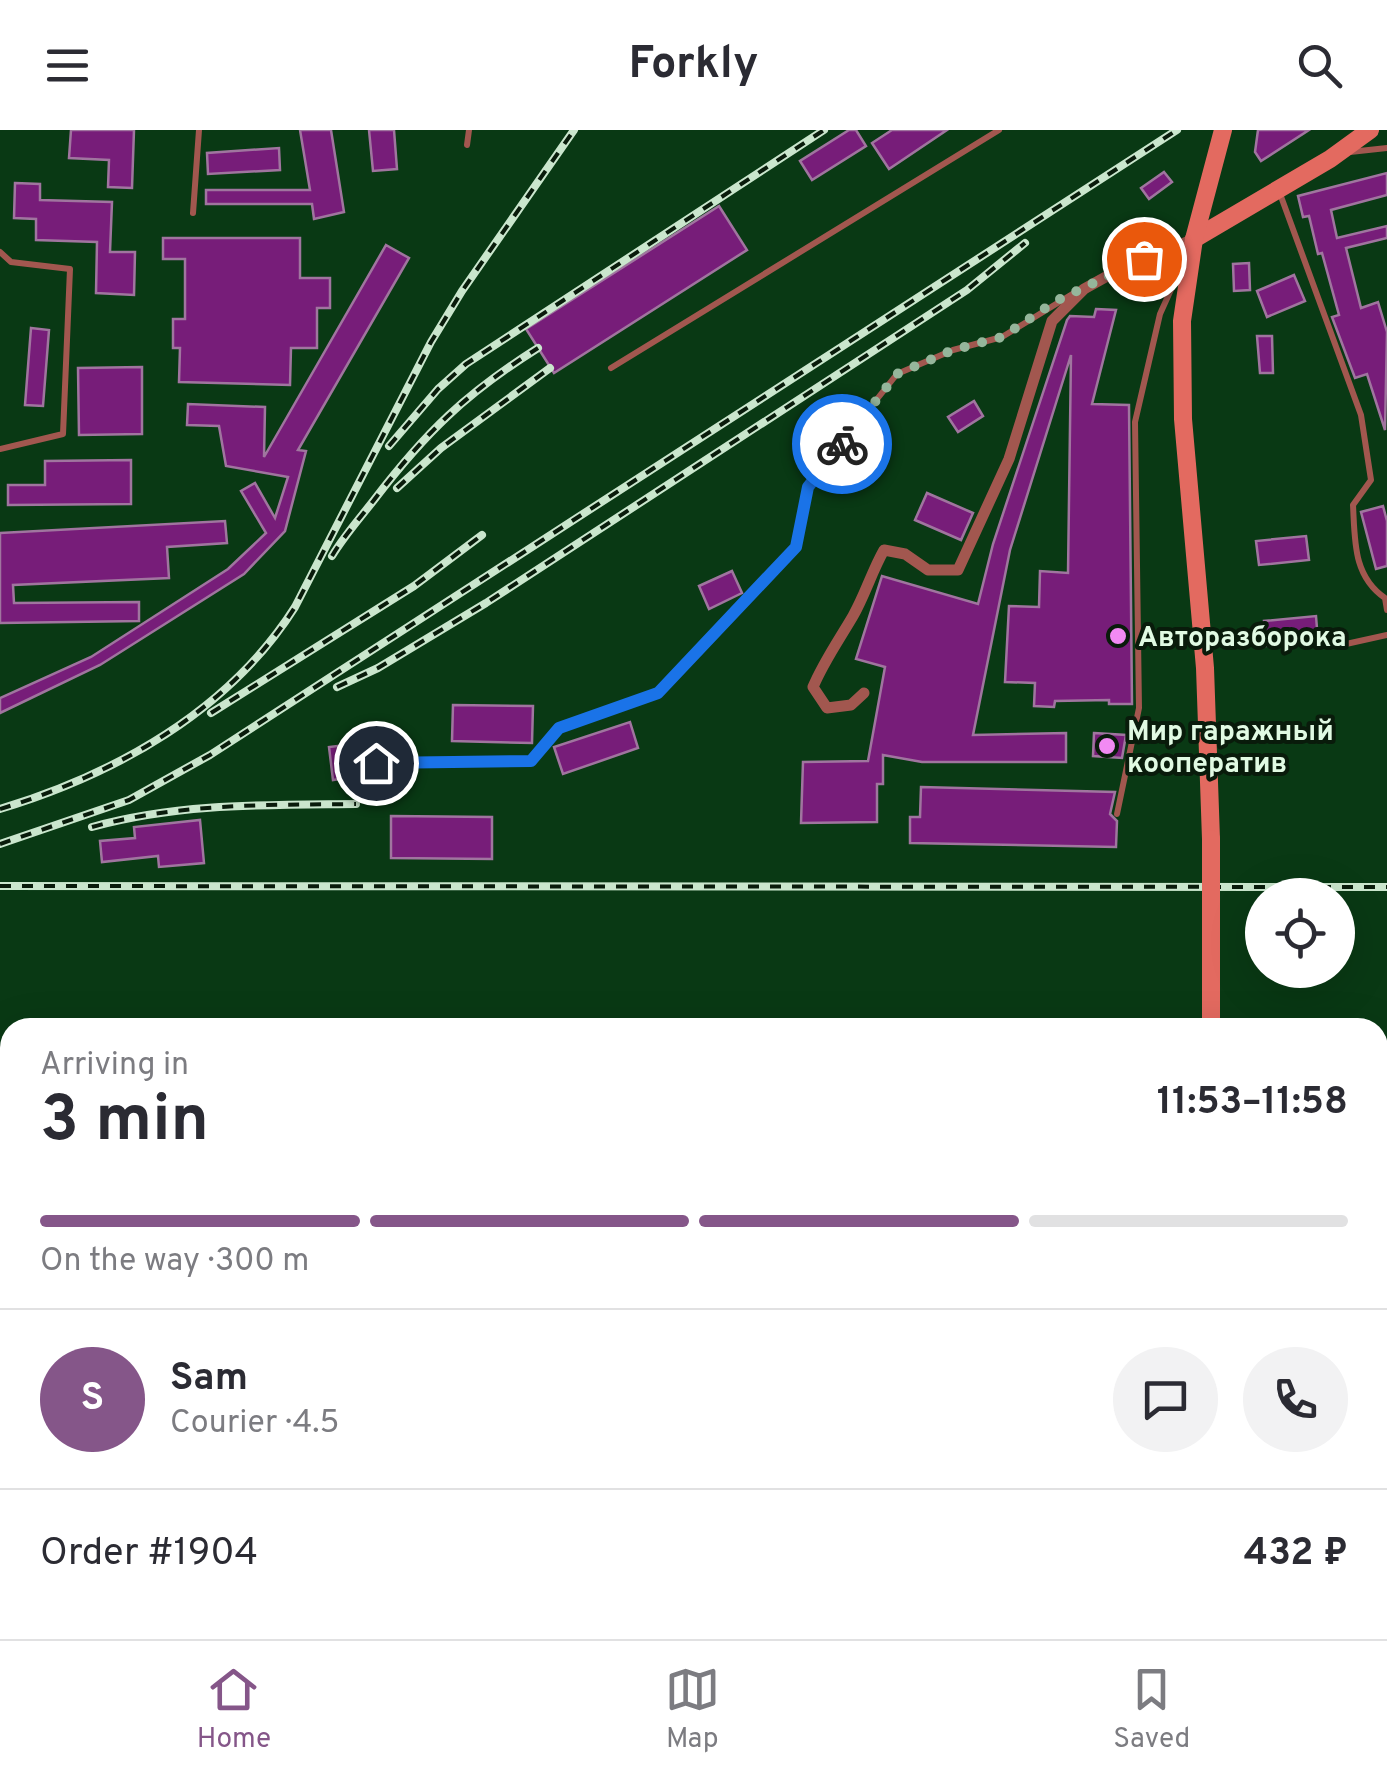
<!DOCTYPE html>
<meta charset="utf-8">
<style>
body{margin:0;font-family:Overpass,sans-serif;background:#f2f2f3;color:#2b2b33;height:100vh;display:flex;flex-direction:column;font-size:38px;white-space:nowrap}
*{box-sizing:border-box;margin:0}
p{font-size:32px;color:#7c7c81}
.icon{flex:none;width:55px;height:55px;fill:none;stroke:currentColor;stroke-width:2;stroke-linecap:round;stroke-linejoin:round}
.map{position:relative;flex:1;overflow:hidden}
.drawer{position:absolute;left:0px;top:888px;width:1388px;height:622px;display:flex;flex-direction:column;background:#fff;border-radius:30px 30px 0 0;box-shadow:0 10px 40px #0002}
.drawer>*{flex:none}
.controls{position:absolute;left:1245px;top:748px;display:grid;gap:20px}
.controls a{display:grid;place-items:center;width:110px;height:110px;border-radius:50%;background:#fff;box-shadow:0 10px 40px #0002;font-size:50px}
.pin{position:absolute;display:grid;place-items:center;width:85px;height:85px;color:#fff;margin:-42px;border:5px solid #fff;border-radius:50%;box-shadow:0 2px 10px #0007}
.courier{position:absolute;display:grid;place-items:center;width:100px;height:100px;margin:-50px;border:8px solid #1a73e8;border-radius:50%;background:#fff;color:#222;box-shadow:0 2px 12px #0007}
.head em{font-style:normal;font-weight:700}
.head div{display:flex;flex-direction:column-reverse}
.head{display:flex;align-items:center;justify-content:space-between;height:170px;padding:0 40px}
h1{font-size:65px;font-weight:700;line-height:75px}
.bar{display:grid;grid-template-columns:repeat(4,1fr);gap:15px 10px;align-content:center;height:120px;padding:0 40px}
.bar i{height:12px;border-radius:8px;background:#e1e1e2}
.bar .current{background:#855689}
.bar p{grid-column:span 4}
.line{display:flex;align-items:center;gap:25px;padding:0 40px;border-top:2px solid #e1e1e2}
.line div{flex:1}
.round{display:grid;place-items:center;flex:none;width:105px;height:105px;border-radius:52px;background:#f2f2f3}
header{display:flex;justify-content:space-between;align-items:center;height:130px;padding:0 40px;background:#fff;font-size:45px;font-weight:700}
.menu{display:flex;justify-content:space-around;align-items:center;height:140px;border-top:2px solid #e1e1e2;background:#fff;font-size:28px;color:#7c7c81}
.menu a{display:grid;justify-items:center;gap:5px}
.menu .current{color:#855689}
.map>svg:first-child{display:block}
.building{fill:#771d79;stroke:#a0759f;stroke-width:2.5}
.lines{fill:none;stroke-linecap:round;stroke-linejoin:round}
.lane{stroke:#a2574f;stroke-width:6}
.street{stroke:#a2574f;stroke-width:11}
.secondary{stroke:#e36a60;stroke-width:18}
.rail-casing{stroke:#cae6cd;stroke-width:8}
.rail{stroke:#091b0b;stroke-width:4;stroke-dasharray:11;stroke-linecap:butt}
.secondary-bridge{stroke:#e36a60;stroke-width:18}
.done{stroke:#95b69b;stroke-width:10;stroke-dasharray:0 18}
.route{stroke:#1a73e8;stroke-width:12}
.poi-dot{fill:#f28af3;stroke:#091b0b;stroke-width:4}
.labels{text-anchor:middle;stroke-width:8;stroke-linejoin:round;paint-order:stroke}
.poi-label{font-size:28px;font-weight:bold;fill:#e1fae3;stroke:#091b0b;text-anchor:start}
</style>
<header><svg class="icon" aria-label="menu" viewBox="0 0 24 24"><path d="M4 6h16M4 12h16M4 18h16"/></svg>Forkly<svg class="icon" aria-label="search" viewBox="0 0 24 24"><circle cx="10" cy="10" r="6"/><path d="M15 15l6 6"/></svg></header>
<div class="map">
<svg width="1387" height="1509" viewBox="0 0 1387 1509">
<rect width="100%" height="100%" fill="#093914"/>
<g class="building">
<path d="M71 0H134L132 58 108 57 109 30 69 28Z"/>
<path d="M300 0H331L344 82 314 89 312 74H206V60H310Z"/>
<path d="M369 0H394L397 39 373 41Z"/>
<path d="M849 0H856L866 16 812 50 800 31Z"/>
<path d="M892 0H947L889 39 872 13Z"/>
<path d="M1258 0H1309L1261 31 1255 22Z"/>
<path d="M279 18 280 40 208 44 207 23Z"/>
<path d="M1164 42 1172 52 1149 69 1141 58Z"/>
<path d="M1387 43V65L1331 80 1337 108 1387 96V108L1346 118 1361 178 1378 172 1387 202 1385 300 1367 244 1355 248 1332 187 1339 185 1322 123 1318 124 1309 86 1303 87 1298 66Z"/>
<path d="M15 53 40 54V70L112 72 110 122H135L134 165 96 163 97 112 36 110V89L14 88Z"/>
<path d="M719 76 747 120 554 243 526 199Z"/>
<path d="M163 108H300V148H330V178H317V218H291L290 255 179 252 180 218H173V189H185V129H163Z"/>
<path d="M386 115 409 128 298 320 306 321 285 401 244 444 100 535 0 583V568L91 527 228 439 266 403 241 361 255 353 275 388 288 347 226 336 219 296 187 295 188 274 265 277 264 327Z"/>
<path d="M1249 133 1250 160 1234 161 1233 134Z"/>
<path d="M1294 145 1305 171 1267 187 1257 161Z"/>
<path d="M1096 179 1116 180 1092 274 1129 275 1132 574H1109V570L1055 571 1054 577 1034 576 1035 553 1005 552 1009 476 1039 477 1040 441 1068 443 1071 225 1010 420 973 605 1066 603V632H922L883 625V654H877V692L801 693 803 632 868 631 885 537 856 529 882 446 978 474 993 414 1067 190 1070 186 1094 187Z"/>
<path d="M31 198 49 200 43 276 25 275Z"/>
<path d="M1257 206H1272L1273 243H1260Z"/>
<path d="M142 237V304L79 305 78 238Z"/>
<path d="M974 271 983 286 958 302 948 287Z"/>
<path d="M131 330V374L8 375V355H45V331Z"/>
<path d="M927 363 973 383 961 410 915 390Z"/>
<path d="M1383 376 1387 391V436L1376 439 1361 382Z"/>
<path d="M225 391 227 413 167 417 169 448 13 455 14 473 139 472V491L0 493V403Z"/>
<path d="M1306 406 1309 430 1259 435 1256 411Z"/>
<path d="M732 441 742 463 709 479 699 456Z"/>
<path d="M1316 486 1318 511 1266 516 1264 491Z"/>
<path d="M453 575 533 576 532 613 452 611Z"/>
<path d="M630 592 638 618 563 644 554 617Z"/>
<path d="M1094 603 1126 605 1122 628 1093 626Z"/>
<path d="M355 614 359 646 333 650 329 617Z"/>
<path d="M921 657 1115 662 1110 684 1117 691 1116 717 910 713V687H920Z"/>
<path d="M391 686 492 687V729L391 728Z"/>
<path d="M200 690 204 733 159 737 158 726 102 732 100 711 135 708 134 697Z"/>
</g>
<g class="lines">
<g class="lane">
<path d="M467 15 469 0"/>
<path d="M1350 22 1387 18"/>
<path d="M1279 61 1361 285 1371 350 1353 375C1355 411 1353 446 1385 468L1387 480"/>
<path d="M193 83 199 0"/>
<path d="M0 122 11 132 70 139 63 304 0 319"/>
<path d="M611 238 999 0"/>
<path d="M1337 516 1387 505"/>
<path d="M375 633 531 631 559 598 659 563 796 417 807 357 897 244 953 220 1002 207 1074 163"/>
<path d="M1117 684 1139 578 1135 292 1160 184 1183 133"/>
<path d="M1378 1145 1387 1149"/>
</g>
<g class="street">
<path d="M864 563 851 575 827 578 813 557C824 531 839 510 853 486 865 465 872 441 884 420L905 424 928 440H958L1009 329 1052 191 1084 159 1120 139 1194 109"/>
<path d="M0 1167 10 1168"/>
<path d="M1378 1492 1387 1490"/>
<path d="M555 1500 570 1509"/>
<path d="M1018 1500 1030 1509"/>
<path d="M4 1509 23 1500"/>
<path d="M368 1509 373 1500"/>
<path d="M605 1509 613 1500"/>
<path d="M1293 1509 1335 1500"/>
</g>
<g class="secondary">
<path d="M1194 109 1330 29 1370 0"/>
<path d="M1211 709 1205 538 1183 289 1182 191 1194 109 1223 0"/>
<path d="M0 966 10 965"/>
<path d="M1259 1500 1261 1509"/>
</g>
<defs>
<g id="rail">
<path d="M389 316 438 259 466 234 824 0"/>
<path d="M397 358 441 318 550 238"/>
<path d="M332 426C344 406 360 388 374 370 426 302 465 264 538 218"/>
<path d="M337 557 378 538 486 473 967 160 1025 113"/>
<path d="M211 583 414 456 482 405"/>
<path d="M0 679C116 644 229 581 295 477L431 212 462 161 574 0"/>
<path d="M92 697C179 673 266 675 356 674"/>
<path d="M0 714 129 670 210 625 1177 0"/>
<path d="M0 756 1387 757"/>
</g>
</defs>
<use href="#rail" class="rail-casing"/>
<use href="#rail" class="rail"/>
<path class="secondary-bridge" d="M1211 898V709"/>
</g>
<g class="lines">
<path class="done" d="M842 314 897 244 953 220 1002 207 1056 171 1144 129"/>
<path class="route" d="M376 633 531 631 559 598 658 563 796 417 808 357 842 314"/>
</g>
<g class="poi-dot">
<circle cx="1118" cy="506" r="10"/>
<circle cx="1107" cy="616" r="10"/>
</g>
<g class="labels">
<g class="poi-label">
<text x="1138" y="516">Авторазборока</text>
<text x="1127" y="610">Мир гаражный<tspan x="1127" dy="32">кооператив</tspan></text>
</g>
</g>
</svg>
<div class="controls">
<a><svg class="icon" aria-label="locate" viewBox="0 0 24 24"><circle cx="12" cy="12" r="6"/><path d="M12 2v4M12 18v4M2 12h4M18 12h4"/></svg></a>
</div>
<div class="pin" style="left:1144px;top:129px;background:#ea580c"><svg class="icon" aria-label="bag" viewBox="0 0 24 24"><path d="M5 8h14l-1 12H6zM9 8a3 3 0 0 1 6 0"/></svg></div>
<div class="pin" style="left:376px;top:633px;background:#1f2937"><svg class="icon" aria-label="home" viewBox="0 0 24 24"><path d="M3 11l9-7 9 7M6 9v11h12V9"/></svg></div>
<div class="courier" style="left:842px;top:314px"><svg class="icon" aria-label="bike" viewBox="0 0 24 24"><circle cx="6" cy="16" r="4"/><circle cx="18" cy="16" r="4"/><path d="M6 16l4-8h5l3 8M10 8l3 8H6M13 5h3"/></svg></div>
<section class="drawer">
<div class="head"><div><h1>3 min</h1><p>Arriving in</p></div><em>11:53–11:58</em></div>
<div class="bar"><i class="current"></i><i class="current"></i><i class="current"></i><i></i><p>On the way · 300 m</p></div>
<div class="line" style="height:180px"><b class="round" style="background:#855689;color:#fff">S</b><div><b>Sam</b><p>Courier · 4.5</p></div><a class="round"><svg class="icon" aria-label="chat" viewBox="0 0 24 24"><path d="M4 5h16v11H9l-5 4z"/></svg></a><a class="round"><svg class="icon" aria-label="phone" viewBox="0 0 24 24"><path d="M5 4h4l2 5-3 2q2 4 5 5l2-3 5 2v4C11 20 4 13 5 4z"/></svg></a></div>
<div class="line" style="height:130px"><div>Order #1904</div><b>432 ₽</b></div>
</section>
</div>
<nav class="menu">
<a class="current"><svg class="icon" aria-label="home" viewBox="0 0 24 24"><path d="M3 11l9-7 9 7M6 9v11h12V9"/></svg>Home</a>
<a><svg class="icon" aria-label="map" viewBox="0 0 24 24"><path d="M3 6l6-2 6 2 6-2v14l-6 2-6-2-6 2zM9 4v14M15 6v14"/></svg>Map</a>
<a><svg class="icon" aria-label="saved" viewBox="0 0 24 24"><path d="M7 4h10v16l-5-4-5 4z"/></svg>Saved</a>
</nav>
